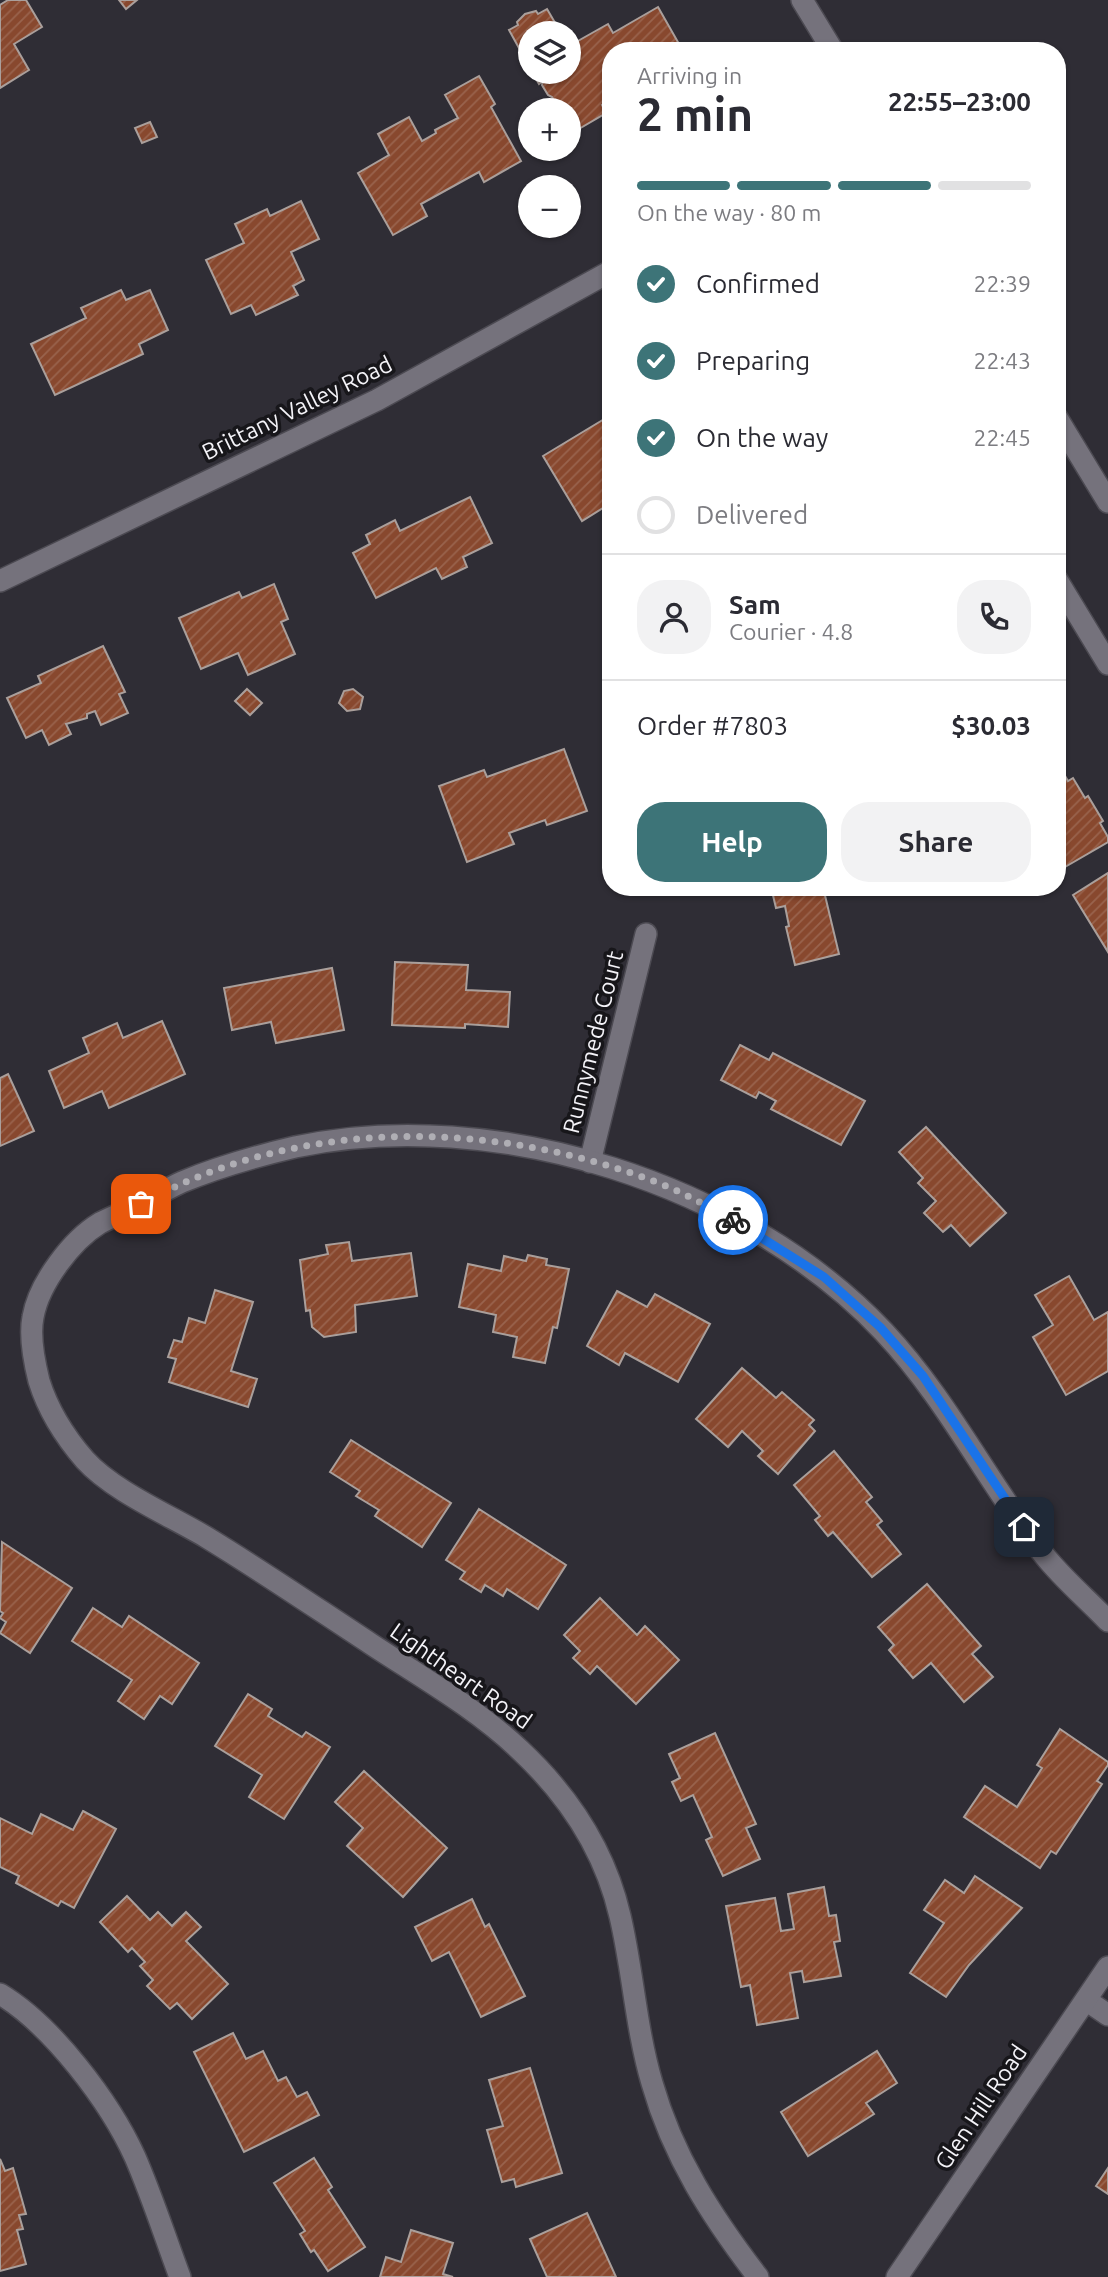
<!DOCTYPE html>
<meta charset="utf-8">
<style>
body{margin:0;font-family:Ubuntu,sans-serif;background:#f2f2f3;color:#2b2b33;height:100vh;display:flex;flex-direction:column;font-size:26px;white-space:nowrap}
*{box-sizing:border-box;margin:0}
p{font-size:23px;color:#7c7c81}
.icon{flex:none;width:38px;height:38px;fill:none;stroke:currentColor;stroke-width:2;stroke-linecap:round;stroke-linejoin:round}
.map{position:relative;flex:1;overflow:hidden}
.panel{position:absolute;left:602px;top:42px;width:464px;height:854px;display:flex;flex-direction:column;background:#fff;border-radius:28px;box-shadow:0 2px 5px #0004}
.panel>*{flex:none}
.buttons{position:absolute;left:518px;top:21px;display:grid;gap:14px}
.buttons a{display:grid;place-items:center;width:63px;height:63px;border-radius:50%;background:#fff;box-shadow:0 2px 5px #0004;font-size:35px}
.pin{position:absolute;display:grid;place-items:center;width:60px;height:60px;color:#fff;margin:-30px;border-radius:14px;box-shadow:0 4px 10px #0006}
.courier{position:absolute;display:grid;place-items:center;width:70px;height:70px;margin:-35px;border:5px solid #1a73e8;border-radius:50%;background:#fff;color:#222;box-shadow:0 2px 9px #0007}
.headline em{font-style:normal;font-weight:600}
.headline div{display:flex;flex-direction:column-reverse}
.headline{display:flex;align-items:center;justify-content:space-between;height:119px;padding:0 35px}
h1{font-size:46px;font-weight:600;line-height:52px}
.bar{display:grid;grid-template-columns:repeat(4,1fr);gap:10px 7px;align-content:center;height:84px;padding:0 35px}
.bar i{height:9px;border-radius:5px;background:#e1e1e2}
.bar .current{background:#3d7478}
.bar p{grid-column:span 4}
.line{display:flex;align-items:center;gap:18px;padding:0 35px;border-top:2px solid #e1e1e2}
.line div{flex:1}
.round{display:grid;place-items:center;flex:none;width:74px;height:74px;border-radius:28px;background:#f2f2f3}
ol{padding:0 35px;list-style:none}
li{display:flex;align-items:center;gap:21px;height:77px}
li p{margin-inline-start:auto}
li .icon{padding:7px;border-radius:50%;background:#3d7478;color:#fff;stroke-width:4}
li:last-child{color:#7c7c81}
li i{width:38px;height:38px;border:4px solid #e1e1e2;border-radius:50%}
.button{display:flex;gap:14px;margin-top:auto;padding:14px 35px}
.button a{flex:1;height:80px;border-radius:28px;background:#3d7478;color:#fff;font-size:28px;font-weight:600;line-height:80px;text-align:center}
.button a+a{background:#f2f2f3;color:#2b2b33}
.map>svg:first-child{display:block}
.building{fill:url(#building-hatch);stroke:#aa9f9b;stroke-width:2}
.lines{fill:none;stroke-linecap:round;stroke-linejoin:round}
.minor-casing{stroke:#4c4a52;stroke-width:24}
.minor{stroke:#75727c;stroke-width:21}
.done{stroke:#afaeb4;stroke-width:7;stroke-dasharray:0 12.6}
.route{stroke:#1a73e8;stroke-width:9}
.labels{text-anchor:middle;stroke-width:7;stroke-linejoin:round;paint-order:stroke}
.street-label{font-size:23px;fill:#f4f3f8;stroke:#17161a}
</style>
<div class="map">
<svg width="1108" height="2277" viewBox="0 0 1108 2277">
<defs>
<pattern id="building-hatch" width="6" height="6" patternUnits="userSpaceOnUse" patternTransform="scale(1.75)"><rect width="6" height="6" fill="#88482e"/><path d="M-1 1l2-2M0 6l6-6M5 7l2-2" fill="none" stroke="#99634d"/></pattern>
</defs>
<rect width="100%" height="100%" fill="#2f2d35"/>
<g class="building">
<path d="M8 0H26L42 27 14 44 29 70 0 88V5Z"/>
<path d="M119 0H137L126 9Z"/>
<path d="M658 7 683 51H611V100L602 105 606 113 572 133 569 128V110H559L552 97 548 95 542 85 543 81 539 84 532 72H569V46L608 24 613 33Z"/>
<path d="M547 9 561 33H530V68L509 30 518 25 517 22 525 14 536 11 538 14Z"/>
<path d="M479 76 495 104 491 107 521 161 484 182 479 172 421 204 427 216 393 235 358 173 389 155 378 134 409 117 422 141 436 133 435 130 458 118 445 95Z"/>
<path d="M150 122 157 137 142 143 135 128Z"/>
<path d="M301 201 319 239 291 252 304 280 293 286 298 295 256 315 251 305 231 314 206 260 244 243 235 224 267 209 270 216Z"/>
<path d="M121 290 126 300 150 290 168 330 139 344 143 354 55 395 31 344 86 318 81 308Z"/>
<path d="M611 415V503L582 521 543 456Z"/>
<path d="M470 497 492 543 463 557 467 567 442 579 436 568 376 598 353 553 370 544 366 535 395 520 400 531Z"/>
<path d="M274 584 288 619 281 622 295 654 248 675 238 653 201 669 179 618 239 592 242 598Z"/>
<path d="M103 646 125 692 119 694 128 713 101 725 95 711 87 714V718L66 724 71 734 49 745 42 730 26 738 7 698 41 683 38 676Z"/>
<path d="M247 689 262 703 250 715 235 701Z"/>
<path d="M353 689 363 697 360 709 347 711 339 703 344 691Z"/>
<path d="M564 749 587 811 547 825 545 820 509 833 514 844 467 862 439 786 484 770 487 777Z"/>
<path d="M1057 762 1068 781 1073 778 1085 798 1088 796 1103 821 1100 823 1108 837V842L1065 867 1057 854Z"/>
<path d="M1108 873V952L1073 895Z"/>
<path d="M771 887H823L839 954 795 965 786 927 789 926 785 906 776 908Z"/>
<path d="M395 962 468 965 466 990 510 992 508 1027 465 1024V1028L392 1025Z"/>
<path d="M332 968 344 1030 276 1043 271 1022 232 1030 224 988Z"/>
<path d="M162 1021 185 1074 109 1108 102 1091 64 1108 49 1071 89 1053 83 1038 117 1023 123 1038Z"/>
<path d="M740 1045 769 1060 773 1053 865 1101 841 1145 771 1109 776 1101 759 1092 756 1098 721 1080Z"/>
<path d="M8 1074 34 1131 0 1146V1078Z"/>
<path d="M926 1127 1006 1213 970 1246 951 1225 943 1232 924 1213 936 1201 918 1183 923 1178 899 1152Z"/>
<path d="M349 1242 352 1261 411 1253 417 1296 355 1305 356 1332 324 1337 312 1327 310 1310 306 1311 300 1260 328 1254 326 1245Z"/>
<path d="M528 1255 547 1259 546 1265 569 1269 557 1328 553 1327 545 1363 513 1357 517 1337 493 1332 496 1315 459 1307 468 1264 501 1271 504 1256 526 1261Z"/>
<path d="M1069 1276 1094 1320 1108 1312V1371L1066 1395 1033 1337 1053 1325 1035 1295Z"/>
<path d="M215 1290 253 1302 231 1371 257 1379 248 1407 169 1382 176 1359 168 1357 174 1340 182 1342 189 1318 205 1323Z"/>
<path d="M617 1291 647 1307 655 1294 710 1324 678 1382 625 1353 619 1365 587 1346Z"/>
<path d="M742 1368 776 1398 782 1392 814 1420 809 1425 815 1431 778 1474 758 1456 763 1451 742 1431 728 1447 696 1419Z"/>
<path d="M351 1440 451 1503 422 1547 375 1516 379 1510 356 1496 360 1491 330 1472Z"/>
<path d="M834 1451 872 1497 866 1502 882 1521 877 1525 901 1554 872 1577 833 1532 828 1536 815 1520 820 1516 794 1485Z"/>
<path d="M479 1509 566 1565 538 1609 507 1589 503 1596 485 1585 481 1592 460 1579 465 1572 446 1560Z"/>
<path d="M2 1542 72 1588 30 1653 0 1633 6 1622 0 1618 3 1613 0 1611Z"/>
<path d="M927 1584 981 1646 972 1654 993 1677 964 1702 931 1663 913 1678 889 1650 894 1645 878 1627Z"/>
<path d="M600 1598 637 1635 645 1626 679 1660 636 1704 597 1666 590 1674 573 1658 580 1651 564 1635Z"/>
<path d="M93 1608 122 1627 129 1616 199 1663 172 1704 160 1696 144 1719 118 1701 132 1680 72 1641Z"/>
<path d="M248 1694 272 1709 268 1716 302 1737 306 1732 330 1747 284 1819 249 1797 262 1775 215 1746Z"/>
<path d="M1060 1729 1108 1762V1765L1097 1781 1102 1784 1056 1854 1051 1851 1040 1868 964 1817 985 1786 1017 1807 1042 1768 1037 1765Z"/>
<path d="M715 1733 756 1824 746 1828 760 1859 723 1876 706 1840 712 1837 693 1795 681 1801 672 1782 680 1778 669 1754Z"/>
<path d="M364 1771 447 1848 403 1897 347 1846 363 1828 335 1802Z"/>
<path d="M83 1811 116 1829 74 1908 61 1901 58 1906 16 1883 19 1876 0 1867V1818L32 1834 41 1814 73 1830Z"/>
<path d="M975 1876 1022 1908 969 1965 946 1997 910 1973 944 1923 924 1910 945 1880 964 1893Z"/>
<path d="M824 1887 829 1916 836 1915 840 1941 834 1942 841 1976 804 1982 802 1971 790 1973 798 2018 757 2025 750 1985 741 1987 726 1906 775 1898 781 1931 794 1929 788 1894Z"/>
<path d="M127 1896 150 1920 158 1912 172 1926 186 1912 201 1927 186 1941 228 1984 192 2019 177 2003 170 2009 147 1986 153 1980 140 1966 145 1962 132 1948 128 1952 100 1922Z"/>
<path d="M472 1899 485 1927 489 1924 525 1996 481 2017 449 1952 432 1961 415 1927Z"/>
<path d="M233 2033 246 2059 263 2051 278 2081 286 2077 297 2097 307 2092 319 2115 244 2152 194 2052Z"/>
<path d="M877 2051 897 2083 866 2103 874 2114 808 2156 781 2112Z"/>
<path d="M530 2068 562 2173 516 2187 514 2179 502 2182 487 2130 503 2126 489 2080Z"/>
<path d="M314 2158 332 2187 328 2190 365 2247 328 2271 314 2250 311 2252 300 2234 305 2231 274 2183Z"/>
<path d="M0 2159 5 2171 13 2168 26 2214 19 2215 23 2229 17 2230 26 2264 0 2271Z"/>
<path d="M1108 2168V2194L1096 2186Z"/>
<path d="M587 2213 616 2277H547L530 2239Z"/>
<path d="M411 2230 453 2243 443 2274 453 2277H380L386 2257 401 2262Z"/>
</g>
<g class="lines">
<defs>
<g id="minor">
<path d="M802 0 833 51"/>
<path d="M1057 418 1108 502"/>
<path d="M1057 580 1108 664"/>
<path d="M0 581 377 400 611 271"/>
<path d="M590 1162 646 934"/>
<path d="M0 1994C52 2025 110 2102 135 2157 152 2196 165 2237 180 2277"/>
<path d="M1086 2000 1108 2015"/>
<path d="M758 2277C712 2217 673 2157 652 2083 636 2029 633 1971 620 1916 605 1851 568 1795 520 1750 476 1708 421 1677 371 1644 316 1608 262 1571 206 1537 169 1515 113 1491 85 1460 65 1437 48 1410 39 1381 34 1361 29 1337 33 1317 39 1283 72 1240 100 1223 112 1217 124 1212 136 1206 152 1199 166 1189 182 1182 218 1167 257 1156 295 1147 494 1104 745 1184 884 1332 947 1399 988 1483 1044 1555 1063 1579 1087 1599 1108 1621"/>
<path d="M897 2277 1108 1967"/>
</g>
</defs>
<use href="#minor" class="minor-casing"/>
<use href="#minor" class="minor"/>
</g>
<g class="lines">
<path class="done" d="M141 1204C298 1117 491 1119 656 1182 683 1192 708 1207 733 1220"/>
<path class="route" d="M733 1220 824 1277 880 1327 923 1376 1024 1527"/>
</g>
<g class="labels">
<g class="street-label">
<text transform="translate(297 408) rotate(-26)" y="8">Brittany Valley Road</text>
<text transform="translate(593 1042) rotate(-76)" y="8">Runnymede Court</text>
<text transform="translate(461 1676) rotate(35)" y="8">Lightheart Road</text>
<text transform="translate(981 2107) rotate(-56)" y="8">Glen Hill Road</text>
</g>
</g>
</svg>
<div class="buttons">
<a><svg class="icon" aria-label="layers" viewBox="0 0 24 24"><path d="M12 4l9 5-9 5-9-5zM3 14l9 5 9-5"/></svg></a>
<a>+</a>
<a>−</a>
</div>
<div class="pin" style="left:141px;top:1204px;background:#ea580c"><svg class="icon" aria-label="bag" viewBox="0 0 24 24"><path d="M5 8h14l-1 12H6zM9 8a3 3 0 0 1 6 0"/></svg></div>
<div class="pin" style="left:1024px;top:1527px;background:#1f2937"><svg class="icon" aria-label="home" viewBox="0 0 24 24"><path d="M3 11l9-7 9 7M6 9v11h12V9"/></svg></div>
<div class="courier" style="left:733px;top:1220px"><svg class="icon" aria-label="bike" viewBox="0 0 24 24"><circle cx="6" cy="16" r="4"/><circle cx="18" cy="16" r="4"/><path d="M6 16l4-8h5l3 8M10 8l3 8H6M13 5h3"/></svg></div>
<section class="panel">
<div class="headline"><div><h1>2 min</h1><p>Arriving in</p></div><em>22:55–23:00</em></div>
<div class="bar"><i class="current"></i><i class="current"></i><i class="current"></i><i></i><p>On the way · 80 m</p></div>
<ol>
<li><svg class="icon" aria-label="check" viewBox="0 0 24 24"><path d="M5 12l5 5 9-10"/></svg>Confirmed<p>22:39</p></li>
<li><svg class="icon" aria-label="check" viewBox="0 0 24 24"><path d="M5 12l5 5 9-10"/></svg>Preparing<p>22:43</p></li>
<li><svg class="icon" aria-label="check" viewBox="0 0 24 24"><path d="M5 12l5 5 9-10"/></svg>On the way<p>22:45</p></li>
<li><i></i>Delivered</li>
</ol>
<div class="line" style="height:126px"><a class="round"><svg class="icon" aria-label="person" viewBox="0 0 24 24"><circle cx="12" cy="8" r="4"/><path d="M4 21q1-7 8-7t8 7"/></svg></a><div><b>Sam</b><p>Courier · 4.8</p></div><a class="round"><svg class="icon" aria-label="phone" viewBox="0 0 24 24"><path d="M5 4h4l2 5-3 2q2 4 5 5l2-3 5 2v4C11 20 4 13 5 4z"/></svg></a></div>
<div class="line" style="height:91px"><div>Order #7803</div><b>$30.03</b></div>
<div class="button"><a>Help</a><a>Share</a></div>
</section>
</div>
